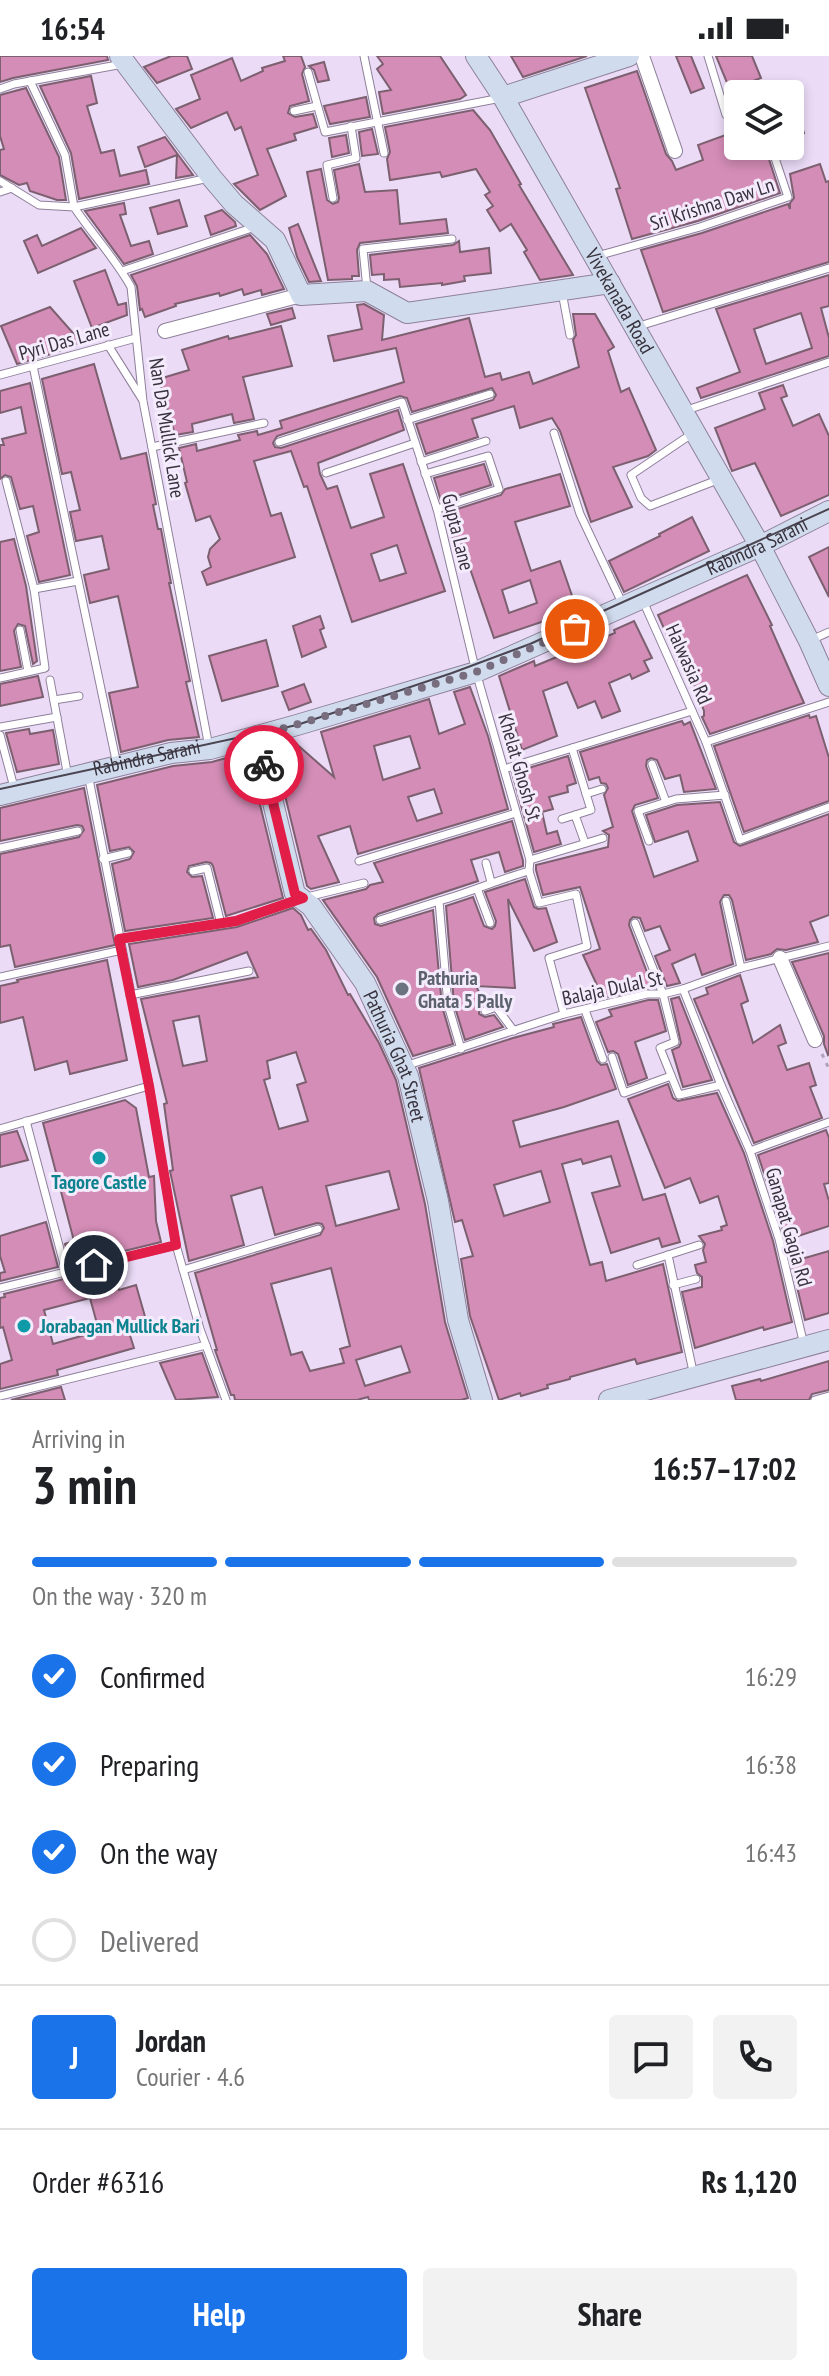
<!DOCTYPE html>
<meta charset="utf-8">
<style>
body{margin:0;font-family:"PT Sans Narrow",sans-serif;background:#f2f2f2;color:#202124;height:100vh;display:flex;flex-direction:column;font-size:30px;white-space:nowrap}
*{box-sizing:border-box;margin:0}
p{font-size:26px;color:#757577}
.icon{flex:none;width:44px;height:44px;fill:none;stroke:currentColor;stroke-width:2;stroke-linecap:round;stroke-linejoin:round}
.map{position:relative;height:1344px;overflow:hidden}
.drawer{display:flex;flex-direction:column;background:#fff;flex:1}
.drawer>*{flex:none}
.fabs{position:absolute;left:724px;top:24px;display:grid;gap:16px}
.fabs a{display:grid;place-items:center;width:80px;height:80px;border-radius:8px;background:#fff;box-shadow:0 4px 12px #0003;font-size:40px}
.pin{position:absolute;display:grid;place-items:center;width:68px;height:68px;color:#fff;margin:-34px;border:4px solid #fff;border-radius:50%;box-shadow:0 2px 8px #0007}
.courier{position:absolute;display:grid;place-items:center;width:80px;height:80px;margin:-40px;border:6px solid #e11d48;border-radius:50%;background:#fff;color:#222;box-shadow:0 2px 10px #0007}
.summary em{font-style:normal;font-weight:800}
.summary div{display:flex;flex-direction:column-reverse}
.summary{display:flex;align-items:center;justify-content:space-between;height:136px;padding:0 32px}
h1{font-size:52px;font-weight:800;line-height:60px}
.bar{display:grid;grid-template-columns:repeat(4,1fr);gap:12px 8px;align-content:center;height:96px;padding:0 32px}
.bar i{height:10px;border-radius:6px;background:#e0e0e0}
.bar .active{background:#1a73e8}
.bar p{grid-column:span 4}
.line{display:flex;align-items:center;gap:20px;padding:0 32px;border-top:2px solid #e0e0e0}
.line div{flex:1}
.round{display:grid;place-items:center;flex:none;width:84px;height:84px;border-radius:8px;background:#f2f2f2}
ol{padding:0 32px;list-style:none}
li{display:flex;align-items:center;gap:24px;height:88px}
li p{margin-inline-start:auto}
li .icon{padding:8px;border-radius:50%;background:#1a73e8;color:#fff;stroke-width:4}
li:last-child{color:#757577}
li i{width:44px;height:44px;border:4px solid #e0e0e0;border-radius:50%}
.action{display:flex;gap:16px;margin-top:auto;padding:16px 32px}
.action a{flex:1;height:92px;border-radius:8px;background:#1a73e8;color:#fff;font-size:32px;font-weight:800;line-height:92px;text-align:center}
.action a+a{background:#f2f2f2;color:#202124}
.status{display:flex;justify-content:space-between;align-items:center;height:56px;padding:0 40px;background:#fff;direction:ltr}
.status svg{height:22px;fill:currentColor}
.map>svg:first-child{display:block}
.building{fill:#d48db7;stroke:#7c6070;stroke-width:2;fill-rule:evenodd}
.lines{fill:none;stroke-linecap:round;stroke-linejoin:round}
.lane-casing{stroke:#8e809a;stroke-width:9}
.street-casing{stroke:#8e809a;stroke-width:16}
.secondary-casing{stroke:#8e809a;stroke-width:22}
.path{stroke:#b0a3b9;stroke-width:3;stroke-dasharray:4 6;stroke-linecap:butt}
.lane{stroke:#fff;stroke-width:7}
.street{stroke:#fff;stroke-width:14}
.secondary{stroke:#d0dcee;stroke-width:20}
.tram{stroke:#4b4451;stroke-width:2}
.done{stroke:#776d7e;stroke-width:8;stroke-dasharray:0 14.4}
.route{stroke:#e11d48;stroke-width:10}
.worship-dot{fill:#6b7280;stroke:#f4ebfc;stroke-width:3}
.culture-dot{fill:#0f9aa8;stroke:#f4ebfc;stroke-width:3}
.labels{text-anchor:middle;stroke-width:6;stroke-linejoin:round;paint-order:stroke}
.street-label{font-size:20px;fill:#38323d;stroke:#f4ebfc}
.worship-label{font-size:20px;font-weight:bold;fill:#5b616d;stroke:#f4ebfc;text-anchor:start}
.culture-label{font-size:20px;font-weight:bold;fill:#0d838f;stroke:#f4ebfc}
</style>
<div class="status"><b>16:54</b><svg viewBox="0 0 49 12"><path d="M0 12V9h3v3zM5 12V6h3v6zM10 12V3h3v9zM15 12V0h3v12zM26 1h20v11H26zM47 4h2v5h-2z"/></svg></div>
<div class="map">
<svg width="829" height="1344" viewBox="0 0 829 1344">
<rect width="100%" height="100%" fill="#ebdbf7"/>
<g class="building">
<path d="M0 0H107L108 4 13 22 0 26Z"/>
<path d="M171 0H187L192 13 157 27 144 11Z"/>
<path d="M283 0H301L305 11 302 18 309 45 290 50 288 57 295 61 313 58 317 71 294 78 296 84 267 93 286 140 260 154 234 128 258 119 241 71 235 74 227 56 191 72 176 53 200 43 191 19 232 2 241 25 263 15 262 12 285 5Z"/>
<path d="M377 0H440L466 39 460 43 383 58 379 36 391 34 377 13 383 8Z"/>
<path d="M511 0H587L523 21Z"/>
<path d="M676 0H691L704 32 691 37Z"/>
<path d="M716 0H752L761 22 730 34Z"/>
<path d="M324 6 329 24 318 26 314 14 309 10Z"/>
<path d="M637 15 666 98 672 105 676 114 703 104 698 89 731 77 739 100 765 91 780 137 698 165 632 183 616 133 620 132 585 32Z"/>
<path d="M91 20 97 47 87 50 101 97 114 94 120 120 146 114 149 128 79 143 71 97 40 30Z"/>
<path d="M26 32 59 101 66 144H57L30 135 27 127 19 129 0 119V94L4 93 0 80V39Z"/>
<path d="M366 41 370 61 330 68 324 50Z"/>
<path d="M793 42 804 77 790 81V43Z"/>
<path d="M473 54 490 74 521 128 519 129 573 219 540 224 524 196 527 194 511 168 500 175 487 154 493 150 485 139 490 136 476 113 442 121 440 116 390 124 387 103 390 96 385 71Z"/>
<path d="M372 73 378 98 362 100 359 76Z"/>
<path d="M346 79 349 97 332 101 329 82Z"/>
<path d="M165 81 193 119 176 122 177 99 145 111 138 91Z"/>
<path d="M359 108 365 136 397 134 400 168 446 163 448 177 360 187 357 194 359 220H352V223L328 224 307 116 321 113 327 144 333 148 338 146 339 142 334 114Z"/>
<path d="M820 108 826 126 829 125V206L663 256 641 194 702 177 788 148 790 153V147L794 142 790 118Z"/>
<path d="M179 144 187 170 158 178 150 152Z"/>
<path d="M124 147 126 158 120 159 131 190 149 185 153 198 124 208 85 155Z"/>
<path d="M222 154 235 166 236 170 211 179 205 160Z"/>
<path d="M298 168 321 225 309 226 297 201 289 172Z"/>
<path d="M81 172 96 192 38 217 24 185 37 179 42 190Z"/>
<path d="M250 179 267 198 284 233 262 239 261 234 244 239 242 233 220 240 219 237 175 248 176 250 145 261 142 253 140 254 137 230 131 219Z"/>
<path d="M459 185 460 196 489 192 491 217 464 220 465 225 442 229V227L400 231 399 223 384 224V218L372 219 370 199 453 189Z"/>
<path d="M105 214 118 249 126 247 127 259 92 272 74 225Z"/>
<path d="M829 219V250L821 252 829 282V300L701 342 697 332 740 316 716 253ZM801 257 812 292 766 308 754 273Z"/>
<path d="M364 248 384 259 382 284 469 262 485 321 500 317 502 324 529 316 533 328 579 311 573 284 576 279 573 258H595L614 291 608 295 621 336 629 332 656 394 648 400 613 411 632 451 591 466 560 375 552 362 520 372 514 350 472 363 478 381 426 398 416 368 493 344 496 339 492 332 412 356 407 342 400 340 277 380 273 387 275 391 281 392 398 354 404 374 318 407 320 418 327 433 337 430 351 472 384 461 370 418 403 408 445 535 352 566 307 430 304 431 291 395 254 405 271 460 281 457 295 501 207 529 202 516 211 511 208 501 210 493 220 483 210 460 196 465 185 427 187 426 179 392 196 388 197 395 240 384 238 379 257 375 258 379 282 372 280 365 404 326 396 292 334 305 328 280 362 273 357 249ZM397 489 406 517 380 525 371 498Z"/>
<path d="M50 251 81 286 48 299 17 308 1 270Z"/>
<path d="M292 252 295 262 271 269 267 258Z"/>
<path d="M281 270 292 310 243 321 254 363 234 367 232 358 192 368 193 376 175 379 159 323 189 314 182 294 228 280 229 283Z"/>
<path d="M94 308 121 403 146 397 156 448 153 449 158 473H161L171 527H169L190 625 186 626 199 681 168 684 121 696 109 637 138 631 118 540 90 547 84 519 109 513 102 480 76 485 70 456 80 454 71 416 62 418 42 323Z"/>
<path d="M30 327 70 519 39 526 27 480 39 476 33 450 20 453 11 421 5 419 0 423V389H4L2 383 26 377 21 351 0 357V335Z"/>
<path d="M783 329 787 340 781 342 793 370 819 358 829 380V439L781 460 755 407 732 415 715 372 765 353 759 337Z"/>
<path d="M484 408 491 429 441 445 434 422Z"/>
<path d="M560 418 570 450 515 466 531 515 560 505 577 554 494 582 459 481 453 483 445 457 501 439 505 433ZM530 524 537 547 509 557 502 534Z"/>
<path d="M692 461 709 495 624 536 609 505 660 480 659 478Z"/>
<path d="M14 483 26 530 37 605 33 608 25 570 18 568 14 575 21 611 0 615V486Z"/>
<path d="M829 491V541L809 501Z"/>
<path d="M747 519 772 569 770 570 804 647 710 678 702 661 704 660V655L684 602 678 604 658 559Z"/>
<path d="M320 560 324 572 320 574 326 591 302 601 293 570Z"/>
<path d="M634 565 652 602 644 605 649 615 632 623 630 618 609 627 620 655 602 662 595 645 578 652 567 626 543 635 557 680 522 694 499 620 534 605 535 610 615 577 614 574Z"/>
<path d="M266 584 278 630 222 645 209 600Z"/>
<path d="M38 620 43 641 0 650V628Z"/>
<path d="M304 628 311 646 289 654 282 636Z"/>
<path d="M470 631 488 680 508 753 358 798 350 770 318 780 339 826 311 833 307 830 273 690 292 684 334 721 321 676 429 643 439 678 465 668 454 636ZM410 680 420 712 383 724 374 690ZM434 733 442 757 417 765 408 741Z"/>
<path d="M809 659 810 662 816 660 829 702V745L744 776 714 690Z"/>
<path d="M682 665 684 669 690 666 716 733 684 736 680 719 665 723 657 704 651 702 647 704 646 710 658 742 635 749 632 755 654 821 698 805 688 775 655 786 646 759 677 749 720 746 734 786 740 790 829 758V859L810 866 818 886 786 894 777 893 771 898 746 904 732 844 729 839H724L720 846 733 908 702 919 695 898 672 908 680 927 667 930 655 900 670 894 660 870 645 875 640 862 633 861 630 864 629 869 653 932 603 942 583 899 600 893 580 831 543 839 536 814V809L608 791 609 779 603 775 613 771 604 739 608 732 606 728 601 727 599 721 589 724 580 696Z"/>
<path d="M29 673 30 678 53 674 59 708 17 716 6 677Z"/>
<path d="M247 696 283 842 226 860 213 810 211 807 206 806 189 810 187 816 192 821 202 820 213 862 125 875 112 808 130 803 134 796 129 791 110 795 97 729 173 710 212 706Z"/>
<path d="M568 700 576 727 567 730 568 736 549 741 553 753 542 756 547 778 557 775 561 788 534 796 512 717Z"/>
<path d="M84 732 115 889 15 911 10 889 0 891V798L79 781 84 774 82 770 77 769 0 785V752Z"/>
<path d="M512 765 523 805V810L505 816 499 796 471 804 478 825 378 858 374 862 375 868 381 870 433 854 442 950 453 988 413 1000 377 921 323 844 366 833 370 829 383 826 374 807Z"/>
<path d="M525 823 534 851 538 853 546 852 557 886 534 895 508 843 515 932 476 930 485 948 480 951 479 958 485 961 494 959 503 971 465 984 454 948 446 850 473 841 484 870 492 873 495 870 496 865 485 836Z"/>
<path d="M293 852 301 859 308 874 311 873 326 894 348 939 350 938 379 987 396 1024 425 1148 445 1266 468 1342 461 1344H369L368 1341 357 1344H235L234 1339H231L215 1294H217L195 1217 320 1179 324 1172 322 1168 317 1167 275 1179 262 1131 231 1140 244 1189 189 1205 170 1115 173 1114 164 1048 167 1047 141 943 258 921 247 896 173 924 138 931 129 888 237 871ZM199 960 207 1005 183 1010 173 965ZM296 996 306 1026 297 1029 308 1065 279 1073 264 1024 270 1022 267 1005ZM389 1115 399 1153 336 1170 326 1130ZM331 1212 350 1290 340 1293 344 1307 310 1315 302 1296 291 1299 271 1228ZM401 1290 410 1316 365 1330 356 1304Z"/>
<path d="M829 897V998L828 999 824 988V980L792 906Z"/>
<path d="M107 904 127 1004 70 1018 67 1005 35 1014 23 961 0 967V930L18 926 17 924Z"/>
<path d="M740 919 748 945 741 948 753 987 780 969 786 987 778 990 787 1014 809 1007 816 1029 810 1031 822 1062 754 1087 694 943 708 938 706 932Z"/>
<path d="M679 941 712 1024 683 1031 672 994 679 991 681 987 671 943Z"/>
<path d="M648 944H658L666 975 635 986 647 1022 628 1029 618 998 613 995 608 996 596 966 612 960 609 954Z"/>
<path d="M581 961 597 1005 601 1009 607 1008 616 1033 564 1051 513 1065 520 1091 618 1065 643 1144 665 1138 680 1186 662 1191 659 1182 611 1197 592 1137 620 1130 611 1100 583 1108 581 1103 562 1108 590 1209 602 1206 606 1225 663 1208 682 1296 637 1308 635 1303 570 1321V1323L547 1329 548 1332 521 1340 520 1337 499 1344 470 1260 461 1203 473 1200 462 1164 455 1166 419 1012 513 982 554 971 553 968ZM541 1115 550 1146 504 1160 494 1129Z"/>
<path d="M668 1028 673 1042 678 1045 717 1037 744 1097 773 1185 792 1266 764 1274 763 1271 695 1292 682 1236 702 1231V1221L697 1217 695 1209 706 1206 703 1194 705 1188 699 1180 722 1174 721 1171 727 1169 718 1140 700 1147 690 1122 665 1132 628 1043Z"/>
<path d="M125 1044 136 1052 149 1121 154 1120 156 1165 161 1186 71 1208 65 1188 74 1185 43 1067Z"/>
<path d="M826 1074 829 1082V1127L824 1128 829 1145V1170L786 1184 758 1099Z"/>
<path d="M17 1075 28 1104 0 1111V1079Z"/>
<path d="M46 1166 58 1211 0 1225V1217L5 1216 0 1200V1180Z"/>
<path d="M829 1195V1257L805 1264 791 1206Z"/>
<path d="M112 1211 119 1234 136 1229 146 1264 127 1270 134 1292 57 1314 58 1319 0 1333V1308L12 1304 3 1271 0 1272V1242L5 1241 4 1238ZM90 1242 99 1275 53 1288 44 1254Z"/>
<path d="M202 1297 218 1341 176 1344 160 1307Z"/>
<path d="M829 1305V1334L812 1338 809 1344H736L732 1330 760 1323 761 1325Z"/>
<path d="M61 1331 65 1344H11Z"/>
</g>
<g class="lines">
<defs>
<g id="lane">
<path d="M364 0 384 97"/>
<path d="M708 0 726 59 738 63"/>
<path d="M308 16 325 76 501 42"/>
<path d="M30 25 65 99 74 151 209 122"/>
<path d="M0 33 14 28 123 8"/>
<path d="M294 55 317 50"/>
<path d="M0 125 39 149 74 151C92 178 115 202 131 231L143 345 209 691"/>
<path d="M0 136 12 132"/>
<path d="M333 142 327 109 356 102 351 70"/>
<path d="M597 200 700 171 788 141 771 90"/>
<path d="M122 215 255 171"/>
<path d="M367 233 363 193 452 183"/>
<path d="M562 236 570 279"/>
<path d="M636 271 829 212"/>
<path d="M108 289 142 343"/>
<path d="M33 310 117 709"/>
<path d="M0 319 136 282"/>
<path d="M687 354 829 306"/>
<path d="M407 364 490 338"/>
<path d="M554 377 580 458 623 549"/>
<path d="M693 377 631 419 641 442 650 450 720 423"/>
<path d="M279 386 402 346 437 453 476 616 530 804 529 815 539 847 576 838 587 890 549 902 564 958"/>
<path d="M152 391 264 367"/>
<path d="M421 406 486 385"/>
<path d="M326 417 415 387"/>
<path d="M425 418 488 400 499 433 437 453"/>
<path d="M6 425 34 533 78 525"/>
<path d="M643 545 706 686 740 784 829 751"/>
<path d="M20 574 28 615"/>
<path d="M811 584 829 576"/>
<path d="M0 622 45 612 34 533"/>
<path d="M50 624 68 721"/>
<path d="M54 644 79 640"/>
<path d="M0 671 57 661"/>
<path d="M0 679 15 735"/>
<path d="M706 686 829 646"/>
<path d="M572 692 591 754 575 759"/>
<path d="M652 708 666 746"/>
<path d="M504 713 692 655"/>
<path d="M88 718 149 1030 176 1189 200 1273 226 1344"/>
<path d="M586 738 602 733"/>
<path d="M562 763 575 759 585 787"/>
<path d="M649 785 638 755 676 743 725 739"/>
<path d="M0 792 78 775"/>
<path d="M103 803 128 797"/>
<path d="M530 804 603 782"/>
<path d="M359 805 516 757"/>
<path d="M486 807 491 826"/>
<path d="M193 815 207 812 221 868"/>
<path d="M478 835 490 867"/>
<path d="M726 845 741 912"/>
<path d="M380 864 439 845"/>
<path d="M635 867 663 938 675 986 660 992 679 1039 721 1029"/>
<path d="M119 883 236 865 303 842 364 827"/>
<path d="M0 921 122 894"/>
<path d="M683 933 721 1029 750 1095"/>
<path d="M130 939 249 915"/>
<path d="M585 954 603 1003"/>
<path d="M485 955 496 951 514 975"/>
<path d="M461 993 448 949 439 845C471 836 497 824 529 815"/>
<path d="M612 1001 624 1037 671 1020"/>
<path d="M405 1010 564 958 647 938H663L683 933 741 912 829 890"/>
<path d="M26 1065 66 1216"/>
<path d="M0 1073 149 1030"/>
<path d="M668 1199 694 1320"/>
<path d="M637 1209 699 1189"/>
<path d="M183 1214 318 1173"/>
<path d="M673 1229 696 1223"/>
<path d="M0 1232 176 1189"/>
<path d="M804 1289 779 1183 750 1095 829 1066"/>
<path d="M0 1340 206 1289"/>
<path d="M815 1344 829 1340"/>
</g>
<g id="street">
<path d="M642 0 675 95"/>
<path d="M165 275 301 239"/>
<path d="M780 902 815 984"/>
</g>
<g id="secondary">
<path d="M120 0 212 122 234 148 275 184 301 239 367 235 407 257 610 227"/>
<path id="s1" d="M476 0 503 41 760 490 809 585 829 630"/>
<path d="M503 41 629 0"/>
<path id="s2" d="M257 680 295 838 311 850 365 927 408 1020 438 1145 458 1264 482 1344"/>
<path id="s3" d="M0 739 171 697 210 693 297 669 476 616 760 490 829 455"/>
<path d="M609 1344 829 1284"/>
</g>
</defs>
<use href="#lane" class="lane-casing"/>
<use href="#street" class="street-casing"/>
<use href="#secondary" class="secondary-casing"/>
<path class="path" d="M822 998 829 1013"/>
<use href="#lane" class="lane"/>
<use href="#street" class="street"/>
<use href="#secondary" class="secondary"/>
<path class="tram" id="s4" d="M0 733 297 669 452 617 530 588 829 453"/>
</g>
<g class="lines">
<path class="done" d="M264 709 257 680 476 616 575 573"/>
<path class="route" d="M94 1209 176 1189 149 1030 119 883 236 865 303 842 295 838 264 709"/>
</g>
<circle class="worship-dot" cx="402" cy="933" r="8"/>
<g class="culture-dot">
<circle cx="99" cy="1102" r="8"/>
<circle cx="24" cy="1270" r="8"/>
</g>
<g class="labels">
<g class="street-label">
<text transform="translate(712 148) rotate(-18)" y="7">Sri Krishna Daw Ln</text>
<text dy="7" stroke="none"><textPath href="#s1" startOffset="284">Vivekanada Road</textPath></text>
<text transform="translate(64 285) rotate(-16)" y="7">Pyri Das Lane</text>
<text transform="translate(167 372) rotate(81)" y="7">Nan Da Mullick Lane</text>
<text transform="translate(458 476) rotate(76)" y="7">Gupta Lane</text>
<text dy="7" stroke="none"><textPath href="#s3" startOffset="800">Rabindra Sarani</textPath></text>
<text transform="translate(689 608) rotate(66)" y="7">Halwasia Rd</text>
<text dy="7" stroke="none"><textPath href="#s4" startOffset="150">Rabindra Sarani</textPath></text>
<text transform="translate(520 711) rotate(74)" y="7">Khelat Ghosh St</text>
<text transform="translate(612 932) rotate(-12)" y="7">Balaja Dulal St</text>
<text dy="7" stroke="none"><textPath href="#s2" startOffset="356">Pathuria Ghat Street</textPath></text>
<text transform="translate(789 1171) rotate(74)" y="7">Ganapat Gagia Rd</text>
</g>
<g class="worship-label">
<text x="418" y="929">Pathuria<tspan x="418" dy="23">Ghata 5 Pally</tspan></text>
</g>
<g class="culture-label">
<text x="99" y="1133">Tagore Castle</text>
<text x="40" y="1277" text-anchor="start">Jorabagan Mullick Bari</text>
</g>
</g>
</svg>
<div class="fabs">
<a><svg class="icon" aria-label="layers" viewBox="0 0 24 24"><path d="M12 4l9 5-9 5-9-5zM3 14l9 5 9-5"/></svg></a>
</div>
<div class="pin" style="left:575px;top:573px;background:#ea580c"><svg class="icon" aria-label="bag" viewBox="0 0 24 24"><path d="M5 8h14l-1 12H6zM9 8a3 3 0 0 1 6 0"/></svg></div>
<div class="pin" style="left:94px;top:1209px;background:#1f2937"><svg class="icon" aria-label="home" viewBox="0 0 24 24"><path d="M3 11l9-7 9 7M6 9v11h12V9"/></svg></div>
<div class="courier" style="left:264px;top:709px"><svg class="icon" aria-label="bike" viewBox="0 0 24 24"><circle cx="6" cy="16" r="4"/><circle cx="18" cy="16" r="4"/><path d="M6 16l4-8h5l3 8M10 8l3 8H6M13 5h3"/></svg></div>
</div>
<section class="drawer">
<div class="summary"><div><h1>3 min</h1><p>Arriving in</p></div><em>16:57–17:02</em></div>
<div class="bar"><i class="active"></i><i class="active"></i><i class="active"></i><i></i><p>On the way · 320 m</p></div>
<ol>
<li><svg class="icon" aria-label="check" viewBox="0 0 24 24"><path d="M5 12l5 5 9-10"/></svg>Confirmed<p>16:29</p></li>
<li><svg class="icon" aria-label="check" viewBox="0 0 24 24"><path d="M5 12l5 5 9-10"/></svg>Preparing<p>16:38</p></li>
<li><svg class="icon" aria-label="check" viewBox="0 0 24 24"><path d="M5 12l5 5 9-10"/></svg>On the way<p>16:43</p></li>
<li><i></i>Delivered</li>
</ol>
<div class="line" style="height:144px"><b class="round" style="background:#1a73e8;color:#fff">J</b><div><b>Jordan</b><p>Courier · 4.6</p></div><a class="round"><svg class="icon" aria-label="chat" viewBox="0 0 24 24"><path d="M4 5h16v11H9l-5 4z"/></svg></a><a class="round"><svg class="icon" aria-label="phone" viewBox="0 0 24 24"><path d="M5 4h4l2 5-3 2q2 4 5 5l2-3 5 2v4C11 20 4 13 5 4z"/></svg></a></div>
<div class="line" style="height:104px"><div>Order #6316</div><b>Rs 1,120</b></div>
<div class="action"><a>Help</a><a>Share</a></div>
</section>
